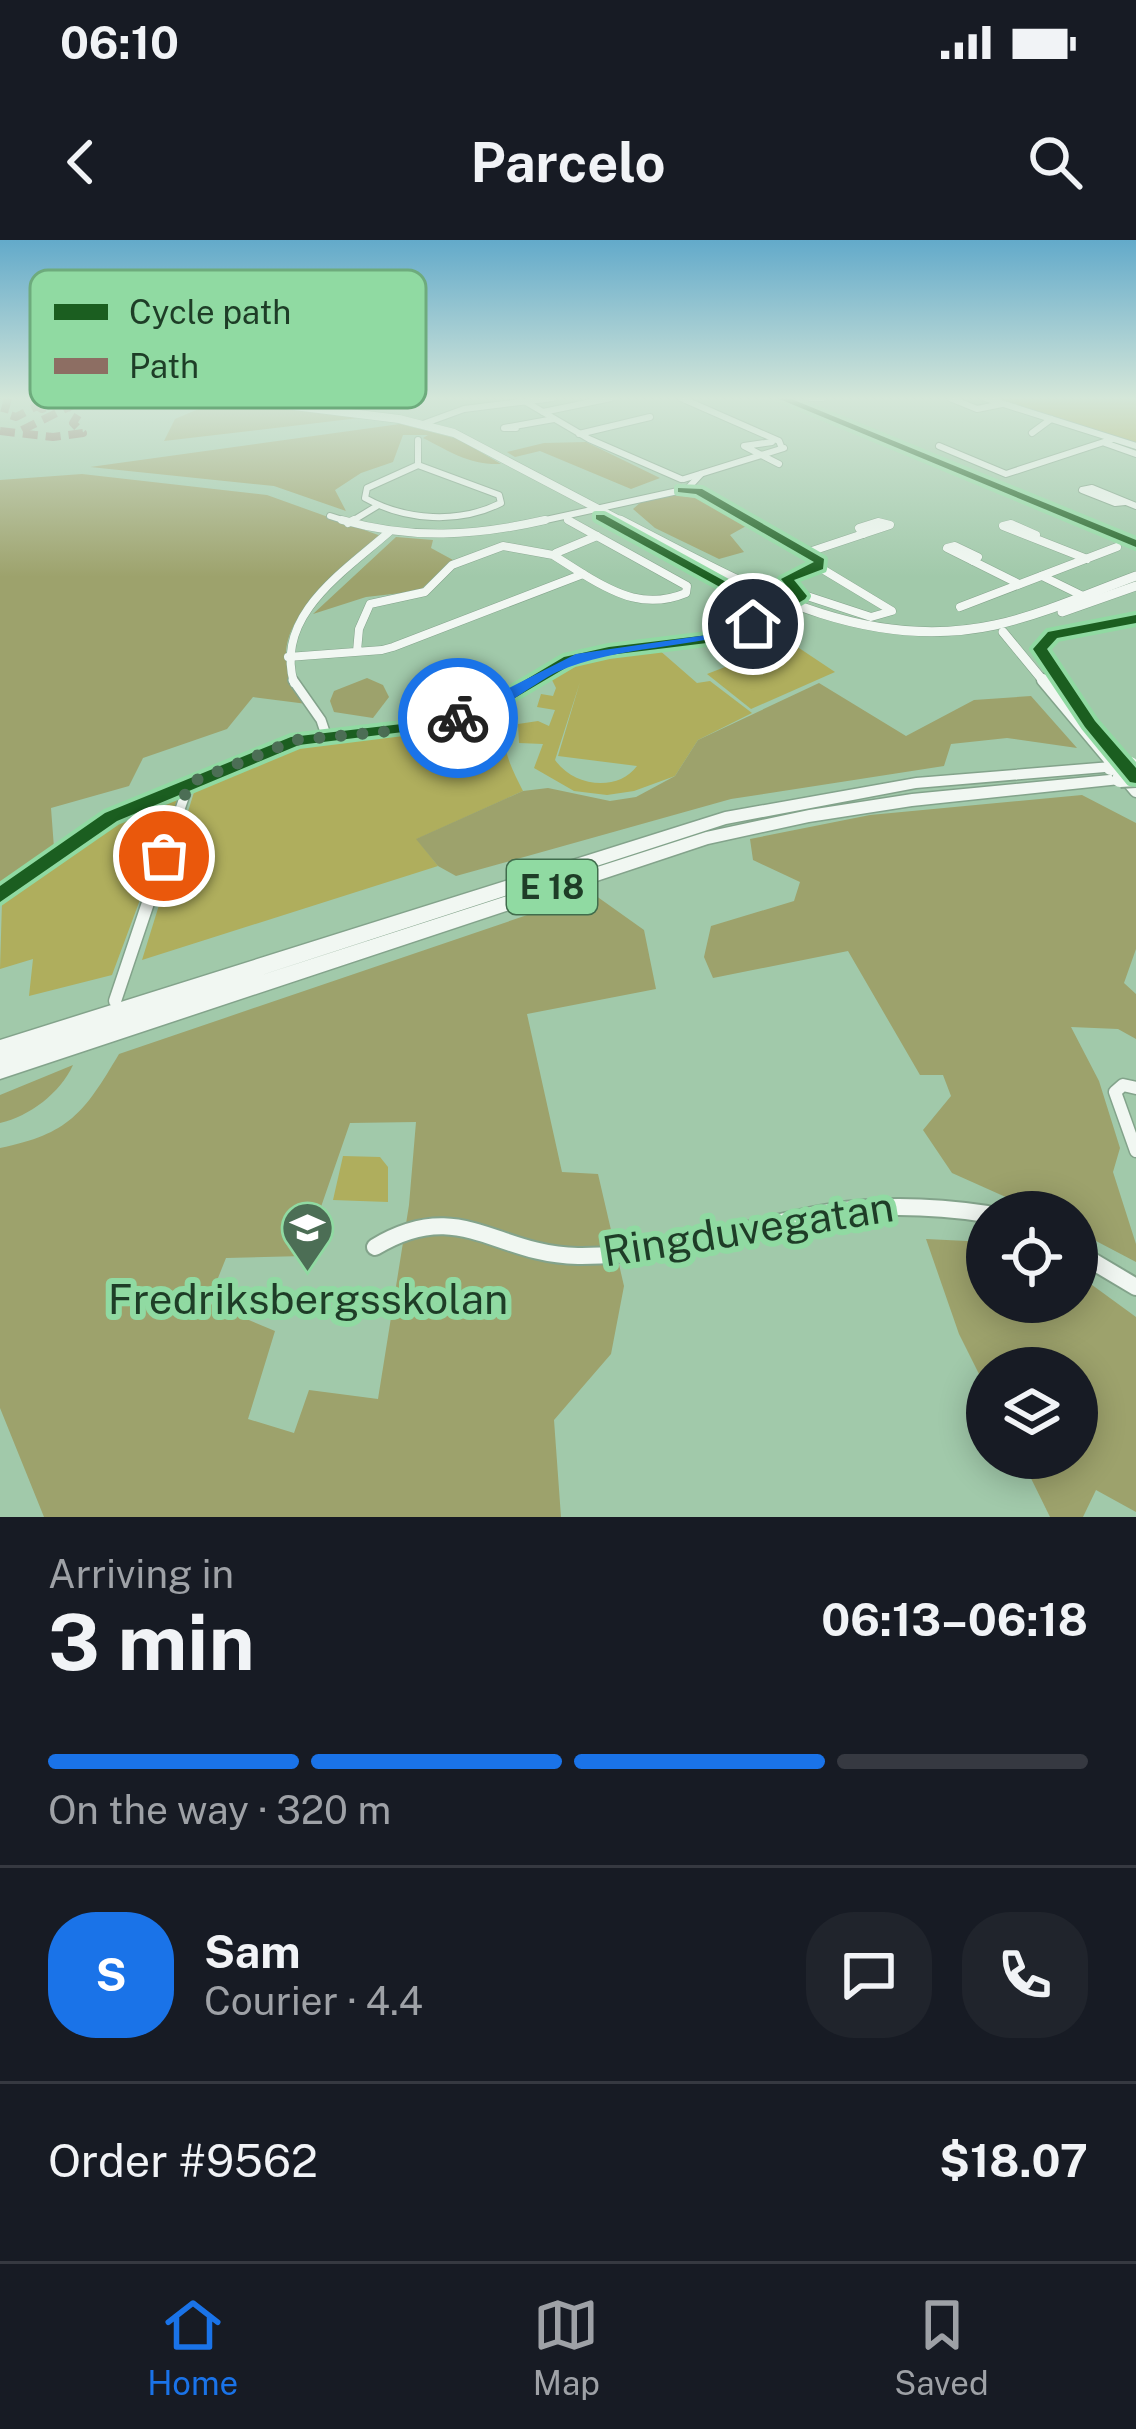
<!DOCTYPE html>
<meta charset="utf-8">
<style>
body{margin:0;font-family:"Public Sans",sans-serif;background:#20242c;color:#f1f3f6;height:100vh;display:flex;flex-direction:column;font-size:45px;white-space:nowrap}
*{box-sizing:border-box;margin:0}
p{font-size:39px;color:#9ea1a6}
.icon{flex:none;width:66px;height:66px;fill:none;stroke:currentColor;stroke-width:2;stroke-linecap:round;stroke-linejoin:round}
.map{position:relative;height:1277px;overflow:hidden}
.drawer{display:flex;flex-direction:column;background:#171b24;flex:1}
.drawer>*{flex:none}
.buttons{position:absolute;left:966px;top:951px;display:grid;gap:24px}
.buttons a{display:grid;place-items:center;width:132px;height:132px;border-radius:50%;background:#171b24;box-shadow:0 6px 30px #0003;font-size:60px}
.pin{position:absolute;display:grid;place-items:center;width:102px;height:102px;color:#fff;margin:-51px;border:6px solid #fff;border-radius:50%;box-shadow:0 3px 12px #0007}
.courier{position:absolute;display:grid;place-items:center;width:120px;height:120px;margin:-60px;border:9px solid #1a73e8;border-radius:50%;background:#fff;color:#222;box-shadow:0 3px 15px #0007}
.overview em{font-style:normal;font-weight:700}
.overview div{display:flex;flex-direction:column-reverse}
.overview{display:flex;align-items:center;justify-content:space-between;height:204px;padding:0 48px}
h1{font-size:78px;font-weight:700;line-height:90px}
.bar{display:grid;grid-template-columns:repeat(4,1fr);gap:18px 12px;align-content:center;height:144px;padding:0 48px}
.bar i{height:15px;border-radius:9px;background:#363941}
.bar .selected{background:#1a73e8}
.bar p{grid-column:span 4}
.line{display:flex;align-items:center;gap:30px;padding:0 48px;border-top:3px solid #363941}
.line div{flex:1}
.round{display:grid;place-items:center;flex:none;width:126px;height:126px;border-radius:48px;background:#20242c}
.status{display:flex;justify-content:space-between;align-items:center;height:84px;padding:0 60px;background:#171b24;direction:ltr}
.status svg{height:33px;fill:currentColor}
header{display:flex;justify-content:space-between;align-items:center;height:156px;padding:0 48px;background:#171b24;font-size:54px;font-weight:700}
.tab-bar{display:flex;justify-content:space-around;align-items:center;height:168px;border-top:3px solid #363941;background:#171b24;font-size:33px;color:#9ea1a6}
.tab-bar a{display:grid;justify-items:center;gap:6px}
.tab-bar .selected{color:#1a73e8}
.map>svg:first-child{display:block}
.green{fill:#afae5d;fill-rule:evenodd}
.forest{fill:#9da26c;fill-rule:evenodd}
.lines{fill:none;stroke-linecap:round;stroke-linejoin:round}
.minor-far4-casing{stroke:#83a38b;stroke-width:8}
.minor-far3-casing{stroke:#83a38b;stroke-width:9}
.minor-far2-casing{stroke:#83a38b;stroke-width:12}
.minor-far1-casing{stroke:#83a38b;stroke-width:15}
.minor-casing{stroke:#83a38b;stroke-width:20}
.tertiary-casing{stroke:#83a38b;stroke-width:8}
.secondary-far2-casing{stroke:#83a38b;stroke-width:9}
.secondary-far1-casing{stroke:#83a38b;stroke-width:10}
.secondary-casing{stroke:#83a38b;stroke-width:15}
.motorway-casing{stroke:#83a38b;stroke-width:3}
.minor-far4{stroke:#f1f7f2;stroke-width:6}
.minor-far3{stroke:#f1f7f2;stroke-width:8}
.minor-far2{stroke:#f1f7f2;stroke-width:9}
.minor-far1{stroke:#f1f7f2;stroke-width:12}
.minor{stroke:#f1f7f2;stroke-width:16}
.tertiary{stroke:#f1f7f2;stroke-width:6}
.secondary-far2{stroke:#f1f7f2;stroke-width:8}
.secondary-far1{stroke:#f1f7f2;stroke-width:9}
.secondary{stroke:#f1f7f2;stroke-width:12}
.motorway{fill:#f1f7f2;fill-rule:evenodd}
.motorway-bridge-casing{stroke:#83a38b;stroke-width:20;stroke-linecap:butt}
.motorway-bridge{stroke:#f1f7f2;stroke-width:16}
.quiet{stroke:#8d6e63;stroke-width:8;stroke-dasharray:15 8;stroke-linecap:butt}
.cycleway-casing{stroke:#90daa2;stroke-width:8}
.cycleway{fill:#1b5e20;fill-rule:evenodd}
.route{fill:#1a73e8}
.done{stroke:#4c6e55;stroke-width:12;stroke-dasharray:0 21.6}
.labels{text-anchor:middle;stroke-width:12;stroke-linejoin:round;paint-order:stroke}
.shield{fill:#90daa2;stroke:#406c4c;stroke-width:3}
.shield-label{font-size:33px;font-weight:bold;fill:#1e3d27}
.near-street-label{font-size:42px;fill:#1e3d27;stroke:#90daa2}
.near-poi-label{font-size:42px;fill:#1e3d27;stroke:#90daa2}
.key{fill:#90daa2;stroke:#6eab7d;stroke-width:3}
.key-label{font-size:33px;fill:#1e3d27}
</style>
<div class="status"><b>06:10</b><svg viewBox="0 0 49 12"><path d="M0 12V9h3v3zM5 12V6h3v6zM10 12V3h3v9zM15 12V0h3v12zM26 1h20v11H26zM47 4h2v5h-2z"/></svg></div>
<header><svg class="icon" aria-label="back" viewBox="0 0 24 24"><path d="M15 5l-7 7 7 7"/></svg>Parcelo<svg class="icon" aria-label="search" viewBox="0 0 24 24"><circle cx="10" cy="10" r="6"/><path d="M15 15l6 6"/></svg></header>
<div class="map">
<svg width="1136" height="1277" viewBox="0 0 1136 1277">
<rect width="100%" height="100%" fill="#a1c9aa"/>
<g class="green">
<path d="M993 158H1136V203Z"/>
<path d="M790 402 835 432 751 469 707 434Z"/>
<path d="M658 409 697 443 710 441 752 473 698 500 675 536 634 551 607 555 574 551 534 528 543 504 519 503 518 484 538 481 549 486 555 470 537 467 541 454 553 456 556 448 552 440 541 439 585 419ZM580 442 558 516 637 526C618 552 574 547 555 520Z"/>
<path d="M505 463 510 466C496 497 508 522 523 551L417 599 438 626 142 720 195 549C283 490 359 506 453 483 470 478 488 469 505 463Z"/>
<path d="M179 555 112 735 29 756 33 719 0 729 2 662C42 632 130 555 179 555Z"/>
<path d="M343 916 380 917 388 927V962L333 960Z"/>
</g>
<g class="forest">
<path d="M153 158H218L359 178 164 201 175 179 201 168 143 165Z"/>
<path d="M400 184 458 199 501 224C468 225 449 211 423 198L428 195H403L393 222 361 233 335 250 346 271 274 246 90 227Z"/>
<path d="M586 202 660 238 631 249 540 211 515 217 507 212 544 203Z"/>
<path d="M82 234 267 255 381 296C333 342 246 393 307 464L253 457 227 489 143 518 129 546 51 568 54 608 0 646V240Z"/>
<path d="M675 255 703 259 748 285 730 295 744 312 719 319 655 288 633 269 641 262Z"/>
<path d="M396 297 433 300 431 308 453 320 419 351 366 357 313 374Z"/>
<path d="M367 438 383 445 389 457 373 478 334 472 330 461 334 451Z"/>
<path d="M819 443 906 496 974 460 1031 456 1077 508 1007 498 951 504 944 526 731 559 456 636 438 626 416 599 523 551 548 548 610 561 636 557 675 536 698 500Z"/>
<path d="M1082 555 1136 583V709L1124 743 1136 754V799L1118 789 1071 787 1099 841 1120 908 1113 932 1136 1004V1022L1077 991V972H1039L952 933 923 890 951 856 943 835H920L848 711 713 738 704 717 711 686 794 661 800 642 753 620 750 599 870 575Z"/>
<path d="M592 653 644 690 656 749 527 774 562 932 598 934 624 1046 611 1114 554 1180 561 1277H44L0 1168V908C69 894 84 873 119 814ZM416 882 409 965 378 1159 309 1150 294 1193 248 1179 275 1091 208 1063 226 1018 304 1016 350 883Z"/>
<path d="M73 825C60 853 30 876 0 883V855Z"/>
<path d="M926 999 987 1002V1062H1077V1034L1136 1077V1272L1096 1250 1083 1277H1050L1021 1218H1077V1128H987V1150L959 1094Z"/>
</g>
<g class="lines">
<defs>
<g id="minor-far4">
<path d="M681 158 779 201 781 206"/>
<path d="M810 158H823"/>
<path d="M950 158 977 169 1002 164"/>
<path d="M526 162 589 199 681 239"/>
<path d="M543 172 611 158"/>
<path d="M423 184 464 169 553 158"/>
<path d="M516 188H504L554 179"/>
<path d="M1032 193 1051 179"/>
<path d="M579 194 650 177"/>
<path d="M418 200V225"/>
<path d="M772 202 744 206 779 224"/>
<path d="M1105 203 1136 214"/>
<path d="M939 206 1006 234 1113 199"/>
<path d="M418 225 499 255 501 263C459 284 406 281 365 258L367 248Z"/>
<path d="M684 239 784 208"/>
<path d="M682 250 698 251 753 283"/>
<path d="M1125 262 1115 263 1082 250 1092 248 1136 266"/>
<path d="M330 276 352 283"/>
<path d="M567 279 573 283"/>
<path d="M349 283 377 266"/>
<path d="M532 283 687 249 701 234"/>
</g>
<g id="minor-far3">
<path d="M342 280C412 300 475 296 545 280"/>
<path d="M568 280 687 346 686 353C647 369 617 355 583 334"/>
<path d="M878 282 890 285 863 294 859 288Z"/>
<path d="M348 283 354 280"/>
<path d="M1036 295 1011 284 1003 286 1087 319"/>
<path d="M955 306 978 317 973 321 947 308Z"/>
<path d="M556 313 597 296"/>
<path d="M806 313 863 294"/>
<path d="M973 321 1019 344"/>
<path d="M1042 336 1087 358"/>
<path d="M801 354 871 377 892 371 819 327"/>
<path d="M960 367 1117 307"/>
<path d="M288 417 382 410 393 407 583 334 553 315 503 306 452 325 425 352 370 364 359 389 357 411"/>
<path d="M294 443C274 375 345 331 389 292"/>
<path d="M531 443C599 402 637 415 709 399 743 392 772 373 801 356L787 339 819 327 820 321 748 280"/>
</g>
<g id="minor-far2">
<path d="M293 440 321 480 326 495"/>
<path d="M5 651 111 577 296 500 438 484 498 462 536 440"/>
<path d="M152 651 189 543"/>
</g>
<g id="minor-far1">
<path d="M0 655 9 648"/>
<path d="M115 761 153 648"/>
<path d="M1136 848 1123 845 1115 852 1136 911"/>
</g>
<g id="minor">
<path d="M375 1007C460 956 495 1015 578 1016 663 1017 747 986 831 972 884 964 934 966 987 974"/>
<path d="M1077 1012 1136 1047"/>
</g>
<path id="tertiary" d="M985 158 1136 206"/>
<path id="secondary-far2" d="M230 158 399 179 454 193 625 283"/>
<g id="secondary-far1">
<path d="M620 280C738 340 857 415 995 385 1044 374 1090 353 1136 336"/>
<path d="M1062 372 1136 346"/>
<path d="M1003 392 1045 443"/>
</g>
<path id="secondary" d="M1043 440 1136 551"/>
<path id="motorway" d="M1111 522 1119 527 1117 531 916 548 726 584 240 742 706 592 809 570 912 554 1120 534 1128 539 1120 544 912 566 809 582 708 604 0 839V800L725 572 916 538Z"/>
</defs>
<use href="#minor-far4" class="minor-far4-casing"/>
<use href="#minor-far3" class="minor-far3-casing"/>
<use href="#minor-far2" class="minor-far2-casing"/>
<use href="#minor-far1" class="minor-far1-casing"/>
<use href="#minor" class="minor-casing"/>
<use href="#tertiary" class="tertiary-casing"/>
<use href="#secondary-far2" class="secondary-far2-casing"/>
<use href="#secondary-far1" class="secondary-far1-casing"/>
<use href="#secondary" class="secondary-casing"/>
<use href="#motorway" class="motorway-casing"/>
<use href="#minor-far4" class="minor-far4"/>
<use href="#minor-far3" class="minor-far3"/>
<use href="#minor-far2" class="minor-far2"/>
<use href="#minor-far1" class="minor-far1"/>
<use href="#minor" class="minor"/>
<use href="#tertiary" class="tertiary"/>
<use href="#secondary-far2" class="secondary-far2"/>
<use href="#secondary-far1" class="secondary-far1"/>
<use href="#secondary" class="secondary"/>
<use href="#motorway" class="motorway"/>
<defs>
<g id="motorway-bridge">
<path d="M1111 527 1130 525"/>
<path d="M1120 539 1136 538"/>
</g>
</defs>
<use href="#motorway-bridge" class="motorway-bridge-casing"/>
<use href="#motorway-bridge" class="motorway-bridge"/>
<g class="quiet">
<path d="M8 158 4 173 16 177 37 166 42 169 61 162"/>
<path d="M22 190 87 158"/>
<path d="M0 191 53 197 83 193 73 183 78 175 69 165"/>
</g>
<defs>
<g id="cycleway">
<path d="M777 158H789L1136 300V307Z"/>
<path d="M678 248 702 249 824 319 823 329 794 340 807 356 805 359 758 387 715 402 609 415 574 423 503 465 443 487 299 505 117 581 0 662V646L105 573 291 497 436 480 493 459 564 417 609 407 708 395 748 381 794 355 781 339 814 322 696 254 678 252Z"/>
<path d="M596 275H604L770 366 760 369 596 279Z"/>
<path d="M1136 375V383L1057 398 1047 409 1095 481 1136 528V543L1130 542 1085 487 1033 409 1048 392Z"/>
</g>
</defs>
<use href="#cycleway" class="cycleway-casing"/>
<use href="#cycleway" class="cycleway"/>
</g>
<linearGradient id="sky" x2="0" y2="1"><stop stop-color="#63aaca"/><stop offset="0.47" stop-color="#d5e7d9"/><stop offset="1" stop-color="#d5e7d9" stop-opacity="0"/></linearGradient>
<rect width="1136" height="337" fill="url(#sky)"/>
<path class="route" d="M753 380 758 387C693 409 617 405 557 432 533 443 474 493 450 478L576 414 707 395Z"/>
<g class="lines">
<path class="done" d="M164 616 189 543 296 500 422 488 458 478"/>
</g>
<defs>
<symbol id="school-pin" viewBox="-11 -11 22 30"><path d="M0 17L-7.5 6A9.5 9.5 0 1 1 7.5 6Z" fill="#4c6e55" stroke="#90daa2"/><path d="M0-5L7-2L0 1L-7-2ZM-4 1L0 2.5L4 1V4Q0 6-4 4Z" fill="#fff"/></symbol>
</defs>
<g fill-rule="evenodd">
<use href="#school-pin" x="278" y="958" width="59" height="81"/>
</g>
<g class="labels">
<rect class="shield" x="507" y="620" width="90" height="54" rx="9"/>
<g class="shield-label">
<text x="552" y="659">E 18</text>
</g>
<g class="near-street-label">
<text transform="translate(748 989) rotate(-9)" y="15">Ringduvegatan</text>
</g>
<g class="near-poi-label">
<text x="308" y="1074">Fredriksbergsskolan</text>
</g>
</g>
<rect x="30" y="30" width="396" height="138" rx="18" class="key"/>
<rect x="54" y="64" width="54" height="16" fill="#1b5e20"/>
<rect x="54" y="118" width="54" height="16" fill="#8d6e63"/>
<g class="key-label">
<text x="129" y="84">Cycle path</text>
<text x="129" y="138">Path</text>
</g>
</svg>
<div class="buttons">
<a><svg class="icon" aria-label="locate" viewBox="0 0 24 24"><circle cx="12" cy="12" r="6"/><path d="M12 2v4M12 18v4M2 12h4M18 12h4"/></svg></a>
<a><svg class="icon" aria-label="layers" viewBox="0 0 24 24"><path d="M12 4l9 5-9 5-9-5zM3 14l9 5 9-5"/></svg></a>
</div>
<div class="pin" style="left:164px;top:616px;background:#ea580c"><svg class="icon" aria-label="bag" viewBox="0 0 24 24"><path d="M5 8h14l-1 12H6zM9 8a3 3 0 0 1 6 0"/></svg></div>
<div class="pin" style="left:753px;top:384px;background:#1f2937"><svg class="icon" aria-label="home" viewBox="0 0 24 24"><path d="M3 11l9-7 9 7M6 9v11h12V9"/></svg></div>
<div class="courier" style="left:458px;top:478px"><svg class="icon" aria-label="bike" viewBox="0 0 24 24"><circle cx="6" cy="16" r="4"/><circle cx="18" cy="16" r="4"/><path d="M6 16l4-8h5l3 8M10 8l3 8H6M13 5h3"/></svg></div>
</div>
<section class="drawer">
<div class="overview"><div><h1>3 min</h1><p>Arriving in</p></div><em>06:13–06:18</em></div>
<div class="bar"><i class="selected"></i><i class="selected"></i><i class="selected"></i><i></i><p>On the way · 320 m</p></div>
<div class="line" style="height:216px"><b class="round" style="background:#1a73e8;color:#fff">S</b><div><b>Sam</b><p>Courier · 4.4</p></div><a class="round"><svg class="icon" aria-label="chat" viewBox="0 0 24 24"><path d="M4 5h16v11H9l-5 4z"/></svg></a><a class="round"><svg class="icon" aria-label="phone" viewBox="0 0 24 24"><path d="M5 4h4l2 5-3 2q2 4 5 5l2-3 5 2v4C11 20 4 13 5 4z"/></svg></a></div>
<div class="line" style="height:156px"><div>Order #9562</div><b>$18.07</b></div>
</section>
<nav class="tab-bar">
<a class="selected"><svg class="icon" aria-label="home" viewBox="0 0 24 24"><path d="M3 11l9-7 9 7M6 9v11h12V9"/></svg>Home</a>
<a><svg class="icon" aria-label="map" viewBox="0 0 24 24"><path d="M3 6l6-2 6 2 6-2v14l-6 2-6-2-6 2zM9 4v14M15 6v14"/></svg>Map</a>
<a><svg class="icon" aria-label="saved" viewBox="0 0 24 24"><path d="M7 4h10v16l-5-4-5 4z"/></svg>Saved</a>
</nav>
